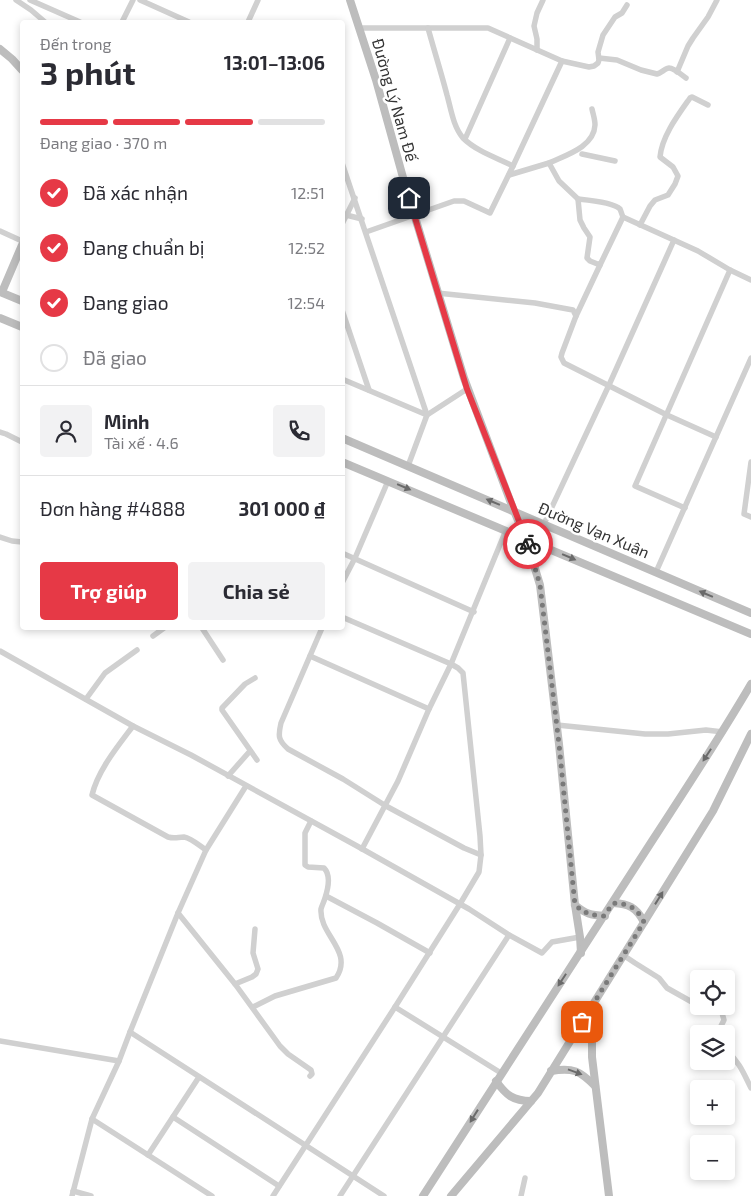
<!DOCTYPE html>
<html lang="vi">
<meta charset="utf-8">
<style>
body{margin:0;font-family:"Exo 2",sans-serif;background:#f2f2f3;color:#2b2b33;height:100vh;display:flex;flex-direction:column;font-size:19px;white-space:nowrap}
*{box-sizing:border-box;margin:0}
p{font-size:16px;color:#7c7c81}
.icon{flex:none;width:28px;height:28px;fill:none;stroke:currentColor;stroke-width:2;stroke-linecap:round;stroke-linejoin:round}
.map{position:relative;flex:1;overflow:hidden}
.panel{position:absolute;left:20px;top:20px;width:325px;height:610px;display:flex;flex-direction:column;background:#fff;border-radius:5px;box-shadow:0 2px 8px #0003}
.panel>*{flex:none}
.controls{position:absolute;left:690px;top:970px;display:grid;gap:10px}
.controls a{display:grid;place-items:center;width:45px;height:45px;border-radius:5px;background:#fff;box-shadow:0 2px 8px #0003;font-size:25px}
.pin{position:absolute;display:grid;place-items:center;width:42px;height:42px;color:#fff;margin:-21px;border-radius:10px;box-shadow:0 2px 8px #0006}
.courier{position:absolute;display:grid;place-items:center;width:50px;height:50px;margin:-25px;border:4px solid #e63946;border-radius:50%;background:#fff;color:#222;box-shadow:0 1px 6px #0007}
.overview em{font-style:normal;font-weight:700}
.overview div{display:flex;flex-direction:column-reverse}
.overview{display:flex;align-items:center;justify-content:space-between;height:85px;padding:0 20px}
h1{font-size:32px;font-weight:700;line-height:38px}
.bar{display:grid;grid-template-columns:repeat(4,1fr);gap:8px 5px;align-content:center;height:60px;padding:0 20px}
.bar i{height:6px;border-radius:4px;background:#e1e1e2}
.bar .active{background:#e63946}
.bar p{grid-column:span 4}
.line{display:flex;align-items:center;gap:12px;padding:0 20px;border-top:1px solid #e1e1e2}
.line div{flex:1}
.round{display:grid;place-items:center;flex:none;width:52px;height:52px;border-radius:5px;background:#f2f2f3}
ol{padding:0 20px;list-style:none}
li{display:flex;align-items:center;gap:15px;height:55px}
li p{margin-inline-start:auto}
li .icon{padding:5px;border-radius:50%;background:#e63946;color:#fff;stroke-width:4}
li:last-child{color:#7c7c81}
li i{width:28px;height:28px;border:2px solid #e1e1e2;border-radius:50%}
.primary-button{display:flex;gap:10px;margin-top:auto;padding:10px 20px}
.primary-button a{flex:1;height:58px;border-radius:5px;background:#e63946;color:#fff;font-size:20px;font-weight:700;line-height:58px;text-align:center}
.primary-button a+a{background:#f2f2f3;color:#2b2b33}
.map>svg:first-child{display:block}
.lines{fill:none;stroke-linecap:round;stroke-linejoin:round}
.street{stroke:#d0d0d0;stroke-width:5.5}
.secondary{stroke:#bdbdbd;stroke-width:8}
.oneway{fill:#6a6a6a}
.done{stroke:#7a7a7a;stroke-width:5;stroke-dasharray:0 9}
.route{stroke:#e63946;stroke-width:6}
.labels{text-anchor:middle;stroke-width:5;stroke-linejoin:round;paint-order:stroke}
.street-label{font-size:16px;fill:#333;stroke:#fff}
</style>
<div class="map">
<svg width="751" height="1196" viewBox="0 0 751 1196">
<rect width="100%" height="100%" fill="#fff"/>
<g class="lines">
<g class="street">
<path d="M16 0 31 10 45 22"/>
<path d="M30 0 80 22"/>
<path d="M140 0 189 22"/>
<path d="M122 22 133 0"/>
<path d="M248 22 258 0"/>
<path d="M359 28H488L562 61 589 67 594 66 598 63 599 60 598 52 603 35 615 17 622 13 627 5"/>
<path d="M537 50V39L534 26 537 13 543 0"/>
<path d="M599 58 617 60 641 70 657 74C661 73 666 68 669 68 674 68 682 75 686 78"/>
<path d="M677 72 688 46 693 38 708 17 717 0"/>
<path d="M465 139 510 38"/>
<path d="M582 154 615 161"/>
<path d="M342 163 427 415 408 466"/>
<path d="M549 163C566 155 594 147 595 125 595 119 593 114 592 109"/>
<path d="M513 166 562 61"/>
<path d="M509 175 549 163 559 181 578 199 580 220 584 228 590 237 587 258 590 261 600 265 623 217 698 251 730 270 751 280"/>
<path d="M578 199C588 200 613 202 620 209 621 211 622 215 623 217"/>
<path d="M342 214 362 219"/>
<path d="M342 224 355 198"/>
<path d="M640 225 650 206 655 200 668 195 675 184 678 176 673 167 660 157C662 136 678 115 690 98L692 97 708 105"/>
<path d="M0 231 22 241"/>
<path d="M366 232 454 201H464L490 213 513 166C497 158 476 151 463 138 453 126 451 109 447 95 441 72 434 50 428 28"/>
<path d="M437 293 535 303 573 310 576 316 562 353 561 357 564 363 667 415 716 437"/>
<path d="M342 310 369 390"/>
<path d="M576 316 600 265"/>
<path d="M342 379 427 415 467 389"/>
<path d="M0 432 6 434 22 442"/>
<path d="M751 462 744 514 751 517"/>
<path d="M685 508 635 486 730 270"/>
<path d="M544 524 609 385 674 240"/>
<path d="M0 537 12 541 22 542"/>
<path d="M342 553 474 612"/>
<path d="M656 572 751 358"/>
<path d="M342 583 355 558 388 481"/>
<path d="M202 628 223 660"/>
<path d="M322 628 281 723C278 736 278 740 288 749L343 779 386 806 464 848 481 855"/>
<path d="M153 636 164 628"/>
<path d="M0 651 133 726 191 755 357 846 469 909 509 935 542 953 552 942 580 937"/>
<path d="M310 656 429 709"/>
<path d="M255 678 245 684 222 708V710L257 760"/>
<path d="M86 699 105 673 137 650"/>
<path d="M557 725 645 734H668L706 730 723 732"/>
<path d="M133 726C118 746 98 770 92 795L168 837C175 839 178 837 184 837 191 838 200 846 206 850"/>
<path d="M228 776 250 751"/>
<path d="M362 849 398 781 429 709 451 664 506 530"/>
<path d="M326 896 377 923 430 953"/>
<path d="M178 913 235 984 280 1046 288 1054 311 1070 312 1074 310 1076"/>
<path d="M623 955 635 963 659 978 667 988 699 1006"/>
<path d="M235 984 252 977 256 974 258 969 253 953 255 929"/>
<path d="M700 1006 722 1013 724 1020 717 1034"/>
<path d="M253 1007 275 996 336 978C354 951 319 935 321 909 322 905 324 902 325 898 328 889 331 875 324 868L308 867 305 865V833L311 821"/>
<path d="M395 1007 501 1073"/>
<path d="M130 1032 384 1196"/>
<path d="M0 1041 119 1061"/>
<path d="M726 1050C740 1063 743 1072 751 1088"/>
<path d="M173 1117 279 1186"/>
<path d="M92 1119 212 1196"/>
<path d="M148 1155 199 1077"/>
<path d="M73 1191 91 1196"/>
<path d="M72 1196 92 1119 119 1061 130 1032 178 913 206 850 246 786"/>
<path d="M273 1196 395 1007 460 904 479 872 481 855 480 836 463 673 458 668 451 664 342 617"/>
<path d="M340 1196 509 935"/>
<path d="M521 1196 525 1178"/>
</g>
<g class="secondary">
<path d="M350 0 376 80 404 181 464 378 514 511 526 539 540 585 559 744 575 905 580 937 581 953"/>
<path d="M0 49 12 59 22 70"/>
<path d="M0 292 22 301"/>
<path d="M2 292 22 245"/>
<path d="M0 318 22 327"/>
<path d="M342 438 751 613"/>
<path d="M342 462 751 634"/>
<path d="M613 903C629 904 636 907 644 922"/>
<path d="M575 905C586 914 590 915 605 916"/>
<path d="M592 1007V1057L609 1196"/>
<path d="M551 1071C573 1067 580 1071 595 1086"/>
<path d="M496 1081C506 1095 513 1101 531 1101"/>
<path d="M423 1196C499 1077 576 959 652 841 686 789 720 737 751 684"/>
<path d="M451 1196 538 1093 713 811 751 734"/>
</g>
</g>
<defs><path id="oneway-solid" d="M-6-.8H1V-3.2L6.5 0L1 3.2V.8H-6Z" transform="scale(1.25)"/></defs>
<g class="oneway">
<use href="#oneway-solid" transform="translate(404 487) rotate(23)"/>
<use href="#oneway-solid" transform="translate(493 502) rotate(-157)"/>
<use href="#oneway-solid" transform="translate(569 557) rotate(23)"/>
<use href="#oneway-solid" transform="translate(706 594) rotate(-157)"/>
<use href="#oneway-solid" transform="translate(707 755) rotate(123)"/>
<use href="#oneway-solid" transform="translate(659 898) rotate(-58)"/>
<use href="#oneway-solid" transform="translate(562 980) rotate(123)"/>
<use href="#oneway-solid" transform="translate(575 1072) rotate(20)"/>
<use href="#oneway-solid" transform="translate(474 1116) rotate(122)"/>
</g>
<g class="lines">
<path class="done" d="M528 544 540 585 559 744 575 905C586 914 590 915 604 916L613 903C629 904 636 907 644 922L582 1022"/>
<path class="route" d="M409 198 467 389 528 544"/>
</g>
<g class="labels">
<g class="street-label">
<text transform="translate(395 100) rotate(74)" y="6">Đường Lý Nam Đế</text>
<text transform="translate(594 530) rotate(23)" y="6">Đường Vạn Xuân</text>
</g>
</g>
</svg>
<div class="controls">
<a><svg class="icon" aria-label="locate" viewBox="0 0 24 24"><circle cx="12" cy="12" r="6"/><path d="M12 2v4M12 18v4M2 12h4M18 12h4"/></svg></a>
<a><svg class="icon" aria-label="layers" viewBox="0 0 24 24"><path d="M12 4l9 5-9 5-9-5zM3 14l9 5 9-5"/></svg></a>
<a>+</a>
<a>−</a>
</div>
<div class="pin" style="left:582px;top:1022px;background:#ea580c"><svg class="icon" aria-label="bag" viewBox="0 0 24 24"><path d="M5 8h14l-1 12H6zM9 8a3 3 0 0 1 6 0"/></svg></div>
<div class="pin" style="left:409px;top:198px;background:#1f2937"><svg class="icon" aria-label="home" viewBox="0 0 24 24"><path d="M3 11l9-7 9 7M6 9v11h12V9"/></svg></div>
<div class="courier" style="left:528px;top:544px"><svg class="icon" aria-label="bike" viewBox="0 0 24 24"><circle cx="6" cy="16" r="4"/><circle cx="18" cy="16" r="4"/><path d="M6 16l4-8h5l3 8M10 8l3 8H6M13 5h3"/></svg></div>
<section class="panel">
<div class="overview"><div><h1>3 phút</h1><p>Đến trong</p></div><em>13:01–13:06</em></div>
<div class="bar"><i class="active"></i><i class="active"></i><i class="active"></i><i></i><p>Đang giao · 370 m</p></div>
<ol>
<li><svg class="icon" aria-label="check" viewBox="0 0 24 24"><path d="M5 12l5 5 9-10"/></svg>Đã xác nhận<p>12:51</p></li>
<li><svg class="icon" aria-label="check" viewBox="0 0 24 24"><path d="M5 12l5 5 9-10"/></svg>Đang chuẩn bị<p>12:52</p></li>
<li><svg class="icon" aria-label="check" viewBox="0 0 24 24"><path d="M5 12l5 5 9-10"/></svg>Đang giao<p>12:54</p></li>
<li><i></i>Đã giao</li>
</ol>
<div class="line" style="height:90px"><a class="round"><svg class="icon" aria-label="person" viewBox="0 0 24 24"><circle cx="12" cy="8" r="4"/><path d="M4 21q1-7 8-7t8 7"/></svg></a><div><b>Minh</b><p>Tài xế · 4.6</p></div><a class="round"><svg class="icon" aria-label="phone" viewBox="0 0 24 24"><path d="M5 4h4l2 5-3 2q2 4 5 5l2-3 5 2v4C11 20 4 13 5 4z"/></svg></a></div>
<div class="line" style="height:65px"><div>Đơn hàng #4888</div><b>301 000 ₫</b></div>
<div class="primary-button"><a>Trợ giúp</a><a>Chia sẻ</a></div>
</section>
</div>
